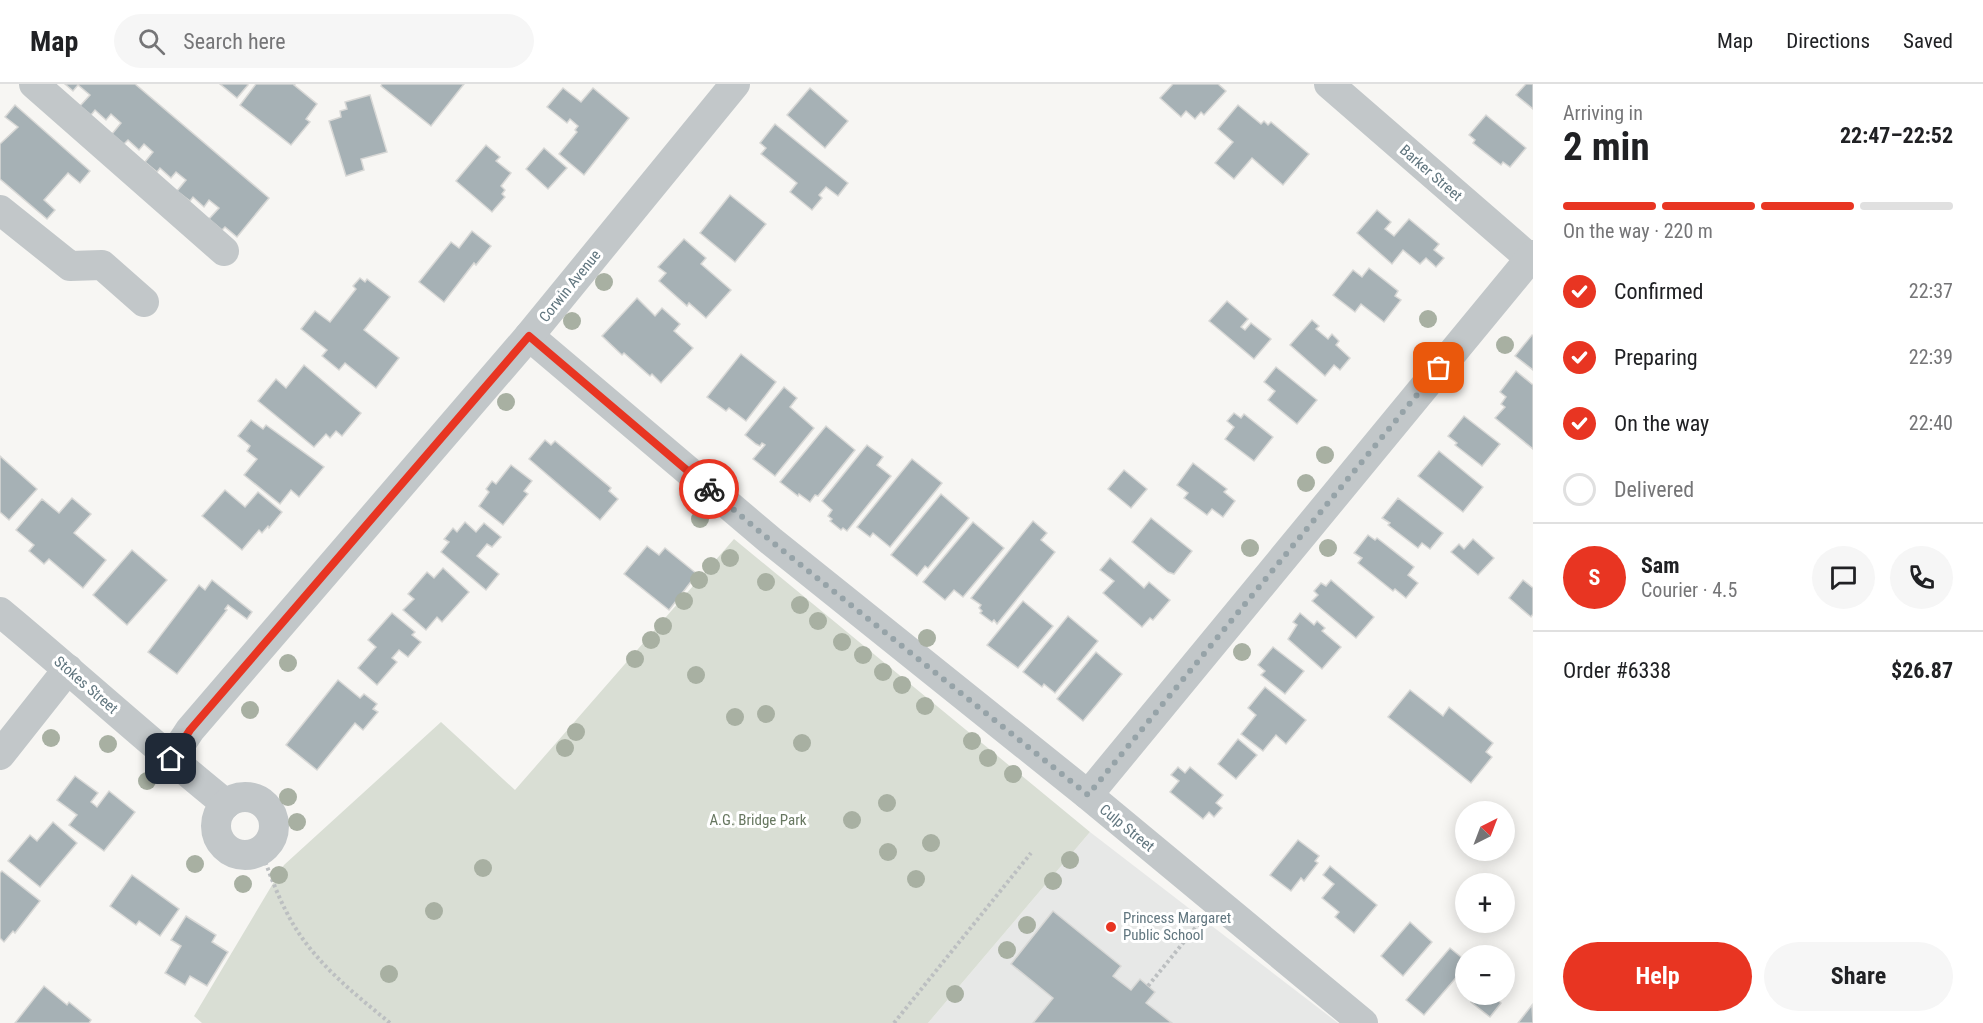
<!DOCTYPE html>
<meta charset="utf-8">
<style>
body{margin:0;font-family:"Roboto Condensed",sans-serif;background:#f6f6f6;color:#202124;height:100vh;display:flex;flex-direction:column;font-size:22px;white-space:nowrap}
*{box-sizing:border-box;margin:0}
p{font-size:20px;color:#757577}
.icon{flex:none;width:33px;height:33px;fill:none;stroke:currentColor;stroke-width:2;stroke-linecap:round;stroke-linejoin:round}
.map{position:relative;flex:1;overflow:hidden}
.sheet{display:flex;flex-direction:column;background:#fff;width:450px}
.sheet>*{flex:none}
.needle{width:39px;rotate:42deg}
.fabs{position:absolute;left:1455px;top:717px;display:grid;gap:12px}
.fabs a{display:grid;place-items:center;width:60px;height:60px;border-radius:50%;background:#fff;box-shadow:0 3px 15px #0003;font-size:30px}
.pin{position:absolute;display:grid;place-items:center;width:51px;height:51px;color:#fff;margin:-26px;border-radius:12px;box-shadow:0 3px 9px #0006}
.courier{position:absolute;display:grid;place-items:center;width:60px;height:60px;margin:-30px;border:4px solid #e83522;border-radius:50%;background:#fff;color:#222;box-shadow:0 2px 8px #0007}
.head em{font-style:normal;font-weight:700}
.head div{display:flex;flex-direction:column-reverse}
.head{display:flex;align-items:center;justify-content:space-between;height:102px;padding:0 30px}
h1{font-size:39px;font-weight:700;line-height:45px}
.bar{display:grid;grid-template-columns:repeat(4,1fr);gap:9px 6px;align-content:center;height:72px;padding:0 30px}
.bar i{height:8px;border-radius:4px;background:#e0e0e0}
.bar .current{background:#e83522}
.bar p{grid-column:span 4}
.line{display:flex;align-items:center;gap:15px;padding:0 30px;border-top:2px solid #e0e0e0}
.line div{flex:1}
.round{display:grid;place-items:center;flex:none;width:63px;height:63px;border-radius:32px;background:#f6f6f6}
ol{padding:0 30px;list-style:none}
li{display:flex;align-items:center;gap:18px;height:66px}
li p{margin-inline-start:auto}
li .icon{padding:6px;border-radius:50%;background:#e83522;color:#fff;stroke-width:4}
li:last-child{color:#757577}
li i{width:33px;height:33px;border:3px solid #e0e0e0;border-radius:50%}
.action{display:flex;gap:12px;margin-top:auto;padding:12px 30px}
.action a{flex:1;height:69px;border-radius:36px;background:#e83522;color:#fff;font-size:24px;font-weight:700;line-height:69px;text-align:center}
.action a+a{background:#f6f6f6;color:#202124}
header{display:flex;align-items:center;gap:36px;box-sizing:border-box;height:84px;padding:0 30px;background:#fff;border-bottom:2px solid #e0e0e0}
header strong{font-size:28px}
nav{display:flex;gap:33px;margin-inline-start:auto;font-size:21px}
.search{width:420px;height:54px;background:#f6f6f6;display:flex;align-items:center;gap:15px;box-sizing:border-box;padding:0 21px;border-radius:33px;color:#757577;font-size:22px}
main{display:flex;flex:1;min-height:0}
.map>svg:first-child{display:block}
.built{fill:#e7e8e7}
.green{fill:#d9ded4}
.building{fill:#a6b1b5;stroke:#d8d8d6;stroke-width:1.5}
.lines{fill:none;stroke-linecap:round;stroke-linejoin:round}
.path{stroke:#bcbfc1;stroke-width:4;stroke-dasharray:3 3;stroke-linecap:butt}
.minor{stroke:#c2c7c9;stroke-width:30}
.tree{fill:#a8b0a2}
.done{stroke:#96a3a8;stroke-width:6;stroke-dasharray:0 10.8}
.route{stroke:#e83522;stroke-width:8}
.poi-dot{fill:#e83522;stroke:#fff;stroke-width:2}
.labels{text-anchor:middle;stroke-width:6;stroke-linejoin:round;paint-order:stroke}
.street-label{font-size:15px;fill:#61767f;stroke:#fff}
.park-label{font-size:15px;fill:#677760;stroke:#fff}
.poi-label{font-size:15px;fill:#61767f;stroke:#fff;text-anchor:start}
</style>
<header>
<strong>Map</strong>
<div class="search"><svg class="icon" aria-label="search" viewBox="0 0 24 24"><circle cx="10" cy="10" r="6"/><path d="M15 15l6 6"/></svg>Search here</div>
<nav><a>Map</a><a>Directions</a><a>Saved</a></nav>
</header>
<main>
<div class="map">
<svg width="1533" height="939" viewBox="0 0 1533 939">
<rect width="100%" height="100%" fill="#f7f6f3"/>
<path class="built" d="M1090 748 1338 939H928Z"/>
<path class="green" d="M734 455 1090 748 928 939H202L194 932 284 781 441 638 515 706Z"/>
<g class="building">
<path d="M65 0H135L269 114 237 153 225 143 222 146 209 135 219 124 209 116 204 123 193 113 190 117 177 107 186 96 176 88 171 94 160 84 157 88 145 78 153 68 144 60 139 66 128 56 124 60 112 50 121 39 111 30 106 36 95 26 91 31 80 22 90 11 78 1 73 7Z"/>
<path d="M220 0H247L248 1 237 14Z"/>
<path d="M256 0H295L294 1 317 20 306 35 310 38 291 61 240 21Z"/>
<path d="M382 0H464L431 42 381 2Z"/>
<path d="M1173 0H1218L1226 7 1204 31 1201 28 1195 35 1186 27 1181 33 1160 14Z"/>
<path d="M1526 0H1533V25L1516 11Z"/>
<path d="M563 4 581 18 593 4 629 34 584 91 559 70 577 48 575 46 578 42 570 35 567 39 547 23Z"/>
<path d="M810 4 848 37 825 64 787 31Z"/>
<path d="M370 11 387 68 361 75 364 86 346 92 329 37 341 33 340 27 347 25 345 18Z"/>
<path d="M15 21 90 87 80 99 68 89 44 116 55 126 47 135 0 95V60L18 43 5 33Z"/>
<path d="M1238 21 1261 40 1264 37 1268 41 1271 38 1309 70 1283 101 1252 74 1234 95 1215 79 1233 58 1218 45Z"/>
<path d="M1486 31 1526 64 1510 83 1503 78 1501 81 1473 59 1475 56 1469 51Z"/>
<path d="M775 40 848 99 838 112 826 103 819 111 822 114 812 126 790 108 797 99 761 70 766 64 760 59Z"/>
<path d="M486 61 500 73 496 77 511 89 501 102 505 106 502 110 505 113 492 128 456 97Z"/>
<path d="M544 64 567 84 548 105 526 85Z"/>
<path d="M730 111 766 140 735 178 700 149Z"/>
<path d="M1377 126 1391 138 1385 145 1394 152 1409 135 1439 160 1434 166 1444 174 1436 183 1426 174 1420 180 1403 166 1392 180 1357 149Z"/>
<path d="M472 147 491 162 476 181 474 179 444 218 419 198 451 158 459 164Z"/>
<path d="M684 155 706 174 701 180 731 206 706 234 689 219 687 222 659 197 666 189 658 183Z"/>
<path d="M1369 184 1398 207 1395 212 1401 216 1384 238 1361 220 1355 228 1333 211 1353 186 1362 193Z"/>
<path d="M360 194 365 198 367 195 390 213 364 246 399 274 376 304 345 279 339 286 322 272 327 266 301 245 315 227 330 238 356 205 353 202Z"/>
<path d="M637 214 655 232 662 224 680 240 674 247 693 264 661 299 652 290 650 292 624 269 622 271 602 252Z"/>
<path d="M1227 217 1248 235 1241 243 1245 246 1251 239 1271 255 1254 275 1209 237Z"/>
<path d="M1312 236 1319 242 1316 245 1328 255 1332 250 1339 257 1336 261 1350 274 1340 286 1334 281 1325 292 1290 261Z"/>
<path d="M1532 251 1533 252V286L1515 272Z"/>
<path d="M741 270 776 298 746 337 729 324 726 327 707 313Z"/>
<path d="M304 281 361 329 342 352 336 347 330 354 326 350 314 363 258 317 276 295 286 304Z"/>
<path d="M1276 283 1317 316 1297 340 1268 316 1275 307 1264 298Z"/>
<path d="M1516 287 1533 301V365L1495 334 1505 323 1501 320 1506 313 1500 308Z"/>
<path d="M784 303 797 314 790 323 814 344 775 392 753 375 765 361 762 359 760 362 756 360 745 351Z"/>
<path d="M1234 329 1241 334 1244 330 1273 353 1254 377 1225 355 1234 343 1227 337Z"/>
<path d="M1464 332 1500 360 1482 382 1455 361 1457 359 1448 352Z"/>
<path d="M251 336 263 345 266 341 324 383 299 413 291 406 280 420 244 391 257 375 247 367 250 362 238 352Z"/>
<path d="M826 342 855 366 818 412 815 411 810 418 799 410 798 412 780 398Z"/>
<path d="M545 356 551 361 555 357 611 404 609 407 618 415 600 436 529 375Z"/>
<path d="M867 361 883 373 877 381 891 392 847 447 843 444 841 446 830 437 832 435 828 432 832 426 822 417Z"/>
<path d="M1439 367 1483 403 1463 428 1418 392Z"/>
<path d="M0 372 37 405 9 436 0 428Z"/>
<path d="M912 375 942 399 890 463 873 449 870 453 857 443Z"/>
<path d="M1193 379 1227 405 1224 408 1235 417 1223 433 1212 425 1207 431 1184 414 1188 409 1177 401Z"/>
<path d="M511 381 532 397 524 407 528 410 503 441 479 422 489 408 486 405 492 397 496 400Z"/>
<path d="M1124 386 1147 405 1131 424 1108 405Z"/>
<path d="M225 406 245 423 258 408 282 428 269 444 268 442 262 449 259 446 242 466 202 432Z"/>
<path d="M941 410 969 434 928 484 925 482 917 492 891 471Z"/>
<path d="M72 414 91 430 74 449 106 476 83 504 49 475 44 480 29 467 34 461 16 446 42 415 59 429Z"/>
<path d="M1398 414 1443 449 1430 465 1422 459 1418 464 1388 441 1390 439 1382 434Z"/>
<path d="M1151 434 1192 467 1174 490 1168 488 1132 458Z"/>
<path d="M1033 437 1047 449 1041 456 1055 468 997 540 994 536 992 538 980 529 982 527 979 524 981 521 971 514Z"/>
<path d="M465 438 476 448 484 439 501 453 492 463 487 460 477 472 499 490 486 506 441 468 449 458 444 455 453 444 457 448Z"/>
<path d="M973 438 1004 464 963 513 954 506 945 516 923 498Z"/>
<path d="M1368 451 1375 456 1377 454 1414 483 1408 491 1418 499 1406 514 1395 505 1393 507 1358 479 1362 474 1354 469Z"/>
<path d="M1473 455 1494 474 1478 491 1451 468 1459 460 1464 465Z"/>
<path d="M647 462 659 471 665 464 697 490 669 526 624 490Z"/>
<path d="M132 466 167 496 127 541 93 511Z"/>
<path d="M1110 474 1144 504 1149 498 1170 516 1153 536 1150 534 1142 543 1103 509 1114 497 1100 486Z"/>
<path d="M443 484 469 508 442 538 437 533 426 546 403 526 414 515 408 510 427 488 434 494Z"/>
<path d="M212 496 252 528 247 535 228 521 225 525 227 526 177 590 148 568 199 501 205 506Z"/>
<path d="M1331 496 1374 533 1356 554 1312 517 1318 511 1314 507 1321 499 1326 502Z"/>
<path d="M1523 496 1533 504V530L1531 533 1509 514Z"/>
<path d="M1023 517 1053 542 1018 584 987 561Z"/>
<path d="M392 529 415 548 412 551 421 558 408 573 399 566 392 574 397 578 377 601 358 584 376 563 368 556Z"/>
<path d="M1300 529 1314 541 1317 537 1325 544 1322 547 1341 563 1322 585 1288 555 1297 541 1293 538Z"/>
<path d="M1068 532 1098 557 1055 609 1044 600 1042 603 1023 588Z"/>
<path d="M1273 563 1304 587 1285 610 1261 591 1265 587 1258 581Z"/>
<path d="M1096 568 1122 590 1083 637 1057 615Z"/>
<path d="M338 596 360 614 364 610 377 620 373 625 378 628 363 646 355 639 317 686 286 661Z"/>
<path d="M1265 603 1306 636 1286 660 1276 651 1263 667 1241 650 1256 631 1248 624Z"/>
<path d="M1410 606 1443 632 1449 623 1493 659 1486 668 1492 673 1471 699 1388 633Z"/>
<path d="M1238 655 1257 671 1236 695 1218 680Z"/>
<path d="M1178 683 1185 689 1190 683 1223 711 1216 719 1222 724 1214 733 1209 728 1203 735 1170 708 1179 697 1171 691Z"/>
<path d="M75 692 98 709 91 718 97 723 109 707 135 728 104 767 69 741 77 731 57 716Z"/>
<path d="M53 738 77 759 40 803 8 777 30 751 37 757Z"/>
<path d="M1298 756 1319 772 1315 777 1318 779 1304 797 1301 794 1291 807 1270 791Z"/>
<path d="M1330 782 1377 821 1354 849 1335 833 1339 828 1322 814 1334 800 1323 791Z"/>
<path d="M2 787 40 817 15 849 13 847 4 858 0 854V789Z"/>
<path d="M132 791 179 825 160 852 139 837 136 841 110 822Z"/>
<path d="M1053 827 1121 882 1113 892 1131 906 1140 895 1155 908 1146 919 1172 939H1033L1053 914 1011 880Z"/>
<path d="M186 832 216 851 212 858 228 868 207 902 190 892 185 901 165 889 181 862 171 856Z"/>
<path d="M1410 838 1432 858 1403 892 1381 872Z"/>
<path d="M1450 864 1466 877V882L1424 931 1406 916Z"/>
<path d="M44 902 67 921 69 918 91 936 89 939H15Z"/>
<path d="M1467 910H1491L1501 919 1490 933 1471 918 1473 915Z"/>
<path d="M1532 921 1533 939H1518Z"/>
</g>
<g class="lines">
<g class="path">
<path d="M261 767C269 787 276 808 286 827 309 874 351 907 390 939"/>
<path d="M1148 902 1201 837"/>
<path d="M894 939 1031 769"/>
</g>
<g class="minor">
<path d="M34 0 224 167"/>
<path d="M1329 0 1533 177"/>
<path d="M0 126 70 182 102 181 144 218"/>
<path d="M529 252 771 457 1088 711 1363 939"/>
<path d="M0 528C76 591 149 658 226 720"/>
<path d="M0 671 68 585"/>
<path d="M171 675 190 646 529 252 735 0"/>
<path d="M1088 711 1533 171"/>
<circle cx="245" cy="742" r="29"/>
</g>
</g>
<g class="tree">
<circle cx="604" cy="198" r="9"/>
<circle cx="1428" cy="235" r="9"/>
<circle cx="572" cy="237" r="9"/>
<circle cx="1505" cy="261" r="9"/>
<circle cx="506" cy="318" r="9"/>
<circle cx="1325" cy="371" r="9"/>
<circle cx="719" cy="393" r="9"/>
<circle cx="1306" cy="399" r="9"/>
<circle cx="700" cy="435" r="9"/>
<circle cx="1250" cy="464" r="9"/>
<circle cx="1328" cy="464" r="9"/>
<circle cx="730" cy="474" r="9"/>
<circle cx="711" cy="482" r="9"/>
<circle cx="699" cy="496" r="9"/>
<circle cx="766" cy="498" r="9"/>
<circle cx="684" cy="517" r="9"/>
<circle cx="800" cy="521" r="9"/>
<circle cx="818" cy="537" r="9"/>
<circle cx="663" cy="542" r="9"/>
<circle cx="927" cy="554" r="9"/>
<circle cx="651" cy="556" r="9"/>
<circle cx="842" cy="558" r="9"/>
<circle cx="1242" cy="568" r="9"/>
<circle cx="863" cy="571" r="9"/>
<circle cx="635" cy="575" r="9"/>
<circle cx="288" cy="579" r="9"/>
<circle cx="883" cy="588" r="9"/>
<circle cx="696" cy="591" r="9"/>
<circle cx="902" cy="601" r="9"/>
<circle cx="925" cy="622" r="9"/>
<circle cx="250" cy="626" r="9"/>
<circle cx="766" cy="630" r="9"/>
<circle cx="735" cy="633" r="9"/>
<circle cx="576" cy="648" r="9"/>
<circle cx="51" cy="654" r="9"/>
<circle cx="972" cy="657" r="9"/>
<circle cx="802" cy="659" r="9"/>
<circle cx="108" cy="660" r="9"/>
<circle cx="565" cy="664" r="9"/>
<circle cx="988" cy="674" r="9"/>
<circle cx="1013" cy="690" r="9"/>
<circle cx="147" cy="697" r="9"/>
<circle cx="288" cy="713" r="9"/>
<circle cx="887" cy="719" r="9"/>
<circle cx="852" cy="736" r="9"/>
<circle cx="297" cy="738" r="9"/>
<circle cx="931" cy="759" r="9"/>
<circle cx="888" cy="768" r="9"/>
<circle cx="1070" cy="776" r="9"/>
<circle cx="195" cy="780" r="9"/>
<circle cx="483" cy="784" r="9"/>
<circle cx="279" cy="791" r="9"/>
<circle cx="916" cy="795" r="9"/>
<circle cx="1053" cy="797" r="9"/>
<circle cx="243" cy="800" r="9"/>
<circle cx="434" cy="827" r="9"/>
<circle cx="1027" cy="841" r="9"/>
<circle cx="1007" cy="866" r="9"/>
<circle cx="389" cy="890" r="9"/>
<circle cx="955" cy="910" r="9"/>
</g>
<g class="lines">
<path class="done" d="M709 405 771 457 1088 711 1439 284"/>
<path class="route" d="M171 675 190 646 529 252 709 405"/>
</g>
<circle class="poi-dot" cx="1111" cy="843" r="6"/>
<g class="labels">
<g class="street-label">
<text transform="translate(1431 89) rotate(41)" y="5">Barker Street</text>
<text transform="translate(570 202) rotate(-51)" y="5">Corwin Avenue</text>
<text transform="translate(86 601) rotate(41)" y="5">Stokes Street</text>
<text transform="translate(1127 744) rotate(39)" y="5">Culp Street</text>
</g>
<g class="park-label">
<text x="758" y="741">A.G. Bridge Park</text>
</g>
<g class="poi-label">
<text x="1123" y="839">Princess Margaret<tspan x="1123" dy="17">Public School</tspan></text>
</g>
</g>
</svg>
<div class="fabs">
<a><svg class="needle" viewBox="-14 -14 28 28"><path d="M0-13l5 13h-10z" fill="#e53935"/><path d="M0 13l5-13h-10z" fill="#757577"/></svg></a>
<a>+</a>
<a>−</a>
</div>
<div class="pin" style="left:1439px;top:284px;background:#ea580c"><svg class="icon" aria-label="bag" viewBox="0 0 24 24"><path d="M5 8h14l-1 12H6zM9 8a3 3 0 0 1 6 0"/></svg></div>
<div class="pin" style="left:171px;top:675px;background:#1f2937"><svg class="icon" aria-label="home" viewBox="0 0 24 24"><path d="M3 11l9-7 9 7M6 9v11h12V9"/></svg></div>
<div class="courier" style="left:709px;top:405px"><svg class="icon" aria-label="bike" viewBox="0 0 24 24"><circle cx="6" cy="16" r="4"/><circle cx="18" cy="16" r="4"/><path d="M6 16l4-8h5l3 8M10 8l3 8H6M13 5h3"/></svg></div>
</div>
<section class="sheet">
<div class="head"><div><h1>2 min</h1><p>Arriving in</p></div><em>22:47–22:52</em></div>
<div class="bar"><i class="current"></i><i class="current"></i><i class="current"></i><i></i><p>On the way · 220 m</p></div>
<ol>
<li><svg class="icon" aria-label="check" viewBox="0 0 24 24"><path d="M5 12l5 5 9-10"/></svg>Confirmed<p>22:37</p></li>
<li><svg class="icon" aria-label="check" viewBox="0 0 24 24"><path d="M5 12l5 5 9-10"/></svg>Preparing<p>22:39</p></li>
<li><svg class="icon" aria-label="check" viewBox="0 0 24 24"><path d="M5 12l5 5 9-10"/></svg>On the way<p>22:40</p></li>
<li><i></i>Delivered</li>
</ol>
<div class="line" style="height:108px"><b class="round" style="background:#e83522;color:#fff">S</b><div><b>Sam</b><p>Courier · 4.5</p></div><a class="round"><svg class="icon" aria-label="chat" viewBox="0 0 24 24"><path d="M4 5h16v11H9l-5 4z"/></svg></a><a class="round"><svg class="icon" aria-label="phone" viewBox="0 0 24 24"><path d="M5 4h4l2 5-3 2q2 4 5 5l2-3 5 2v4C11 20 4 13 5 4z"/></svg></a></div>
<div class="line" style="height:78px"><div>Order #6338</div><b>$26.87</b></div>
<div class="action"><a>Help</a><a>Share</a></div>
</section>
</main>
